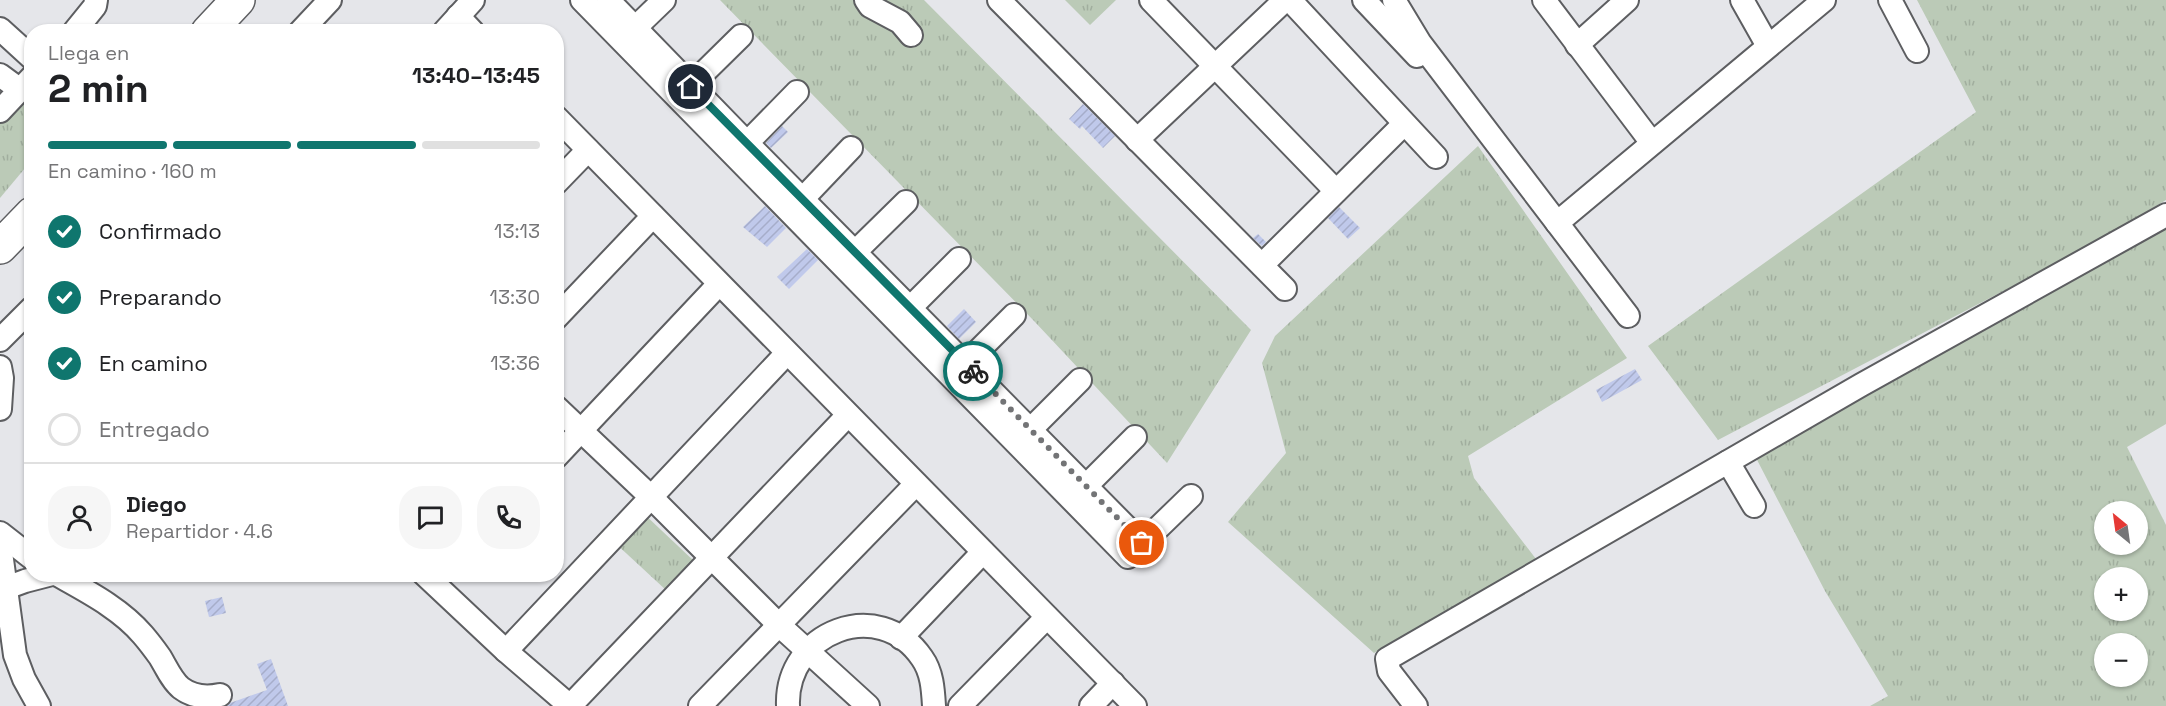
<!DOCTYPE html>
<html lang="es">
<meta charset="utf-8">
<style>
body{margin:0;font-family:"Space Grotesk",sans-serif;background:#f6f6f6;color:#202124;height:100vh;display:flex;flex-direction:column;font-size:22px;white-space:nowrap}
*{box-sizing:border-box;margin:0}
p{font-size:20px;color:#757577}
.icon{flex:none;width:33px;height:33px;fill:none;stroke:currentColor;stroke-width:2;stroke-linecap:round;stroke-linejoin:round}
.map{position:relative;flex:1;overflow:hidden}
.drawer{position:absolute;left:24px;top:24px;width:540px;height:558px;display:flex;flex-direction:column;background:#fff;border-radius:24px;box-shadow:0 2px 4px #0004}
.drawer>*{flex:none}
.needle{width:39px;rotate:331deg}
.fabs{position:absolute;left:2094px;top:501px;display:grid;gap:12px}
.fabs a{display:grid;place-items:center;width:54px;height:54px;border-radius:50%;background:#fff;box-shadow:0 2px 4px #0004;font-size:30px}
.pin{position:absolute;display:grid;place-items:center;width:51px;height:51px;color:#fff;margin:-26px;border:3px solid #fff;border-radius:50%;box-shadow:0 2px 6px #0007}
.courier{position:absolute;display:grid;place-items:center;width:60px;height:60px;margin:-30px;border:4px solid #0f766e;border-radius:50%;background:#fff;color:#222;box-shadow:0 2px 8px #0007}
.summary em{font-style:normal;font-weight:600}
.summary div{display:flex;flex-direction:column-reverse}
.summary{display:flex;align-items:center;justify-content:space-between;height:102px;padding:0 24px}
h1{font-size:39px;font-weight:600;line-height:45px}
.bar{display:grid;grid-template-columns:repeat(4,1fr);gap:9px 6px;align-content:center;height:72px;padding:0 24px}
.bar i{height:8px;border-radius:4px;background:#e0e0e0}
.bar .on{background:#0f766e}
.bar p{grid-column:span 4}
.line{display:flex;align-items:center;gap:15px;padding:0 24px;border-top:2px solid #e0e0e0}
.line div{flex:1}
.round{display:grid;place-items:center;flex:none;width:63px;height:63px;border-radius:24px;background:#f6f6f6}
ol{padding:0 24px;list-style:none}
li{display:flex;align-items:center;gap:18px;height:66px}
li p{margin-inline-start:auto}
li .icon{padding:6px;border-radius:50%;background:#0f766e;color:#fff;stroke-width:4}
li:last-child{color:#757577}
li i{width:33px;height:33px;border:3px solid #e0e0e0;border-radius:50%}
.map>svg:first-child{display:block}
.grass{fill:url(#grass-tufts);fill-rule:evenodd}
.building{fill:url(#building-hatch)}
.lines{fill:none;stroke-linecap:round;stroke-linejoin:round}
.minor-casing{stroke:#5d5e61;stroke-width:26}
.highway-casing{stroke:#5d5e61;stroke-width:36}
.minor{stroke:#fff;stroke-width:22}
.highway{stroke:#fff;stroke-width:33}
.done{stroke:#737476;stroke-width:6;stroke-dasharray:0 10.8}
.route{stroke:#0f766e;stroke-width:8}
</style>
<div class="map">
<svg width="2166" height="706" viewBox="0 0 2166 706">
<defs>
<pattern id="grass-tufts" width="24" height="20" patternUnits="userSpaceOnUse" patternTransform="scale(1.5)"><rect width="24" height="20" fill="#bbcab7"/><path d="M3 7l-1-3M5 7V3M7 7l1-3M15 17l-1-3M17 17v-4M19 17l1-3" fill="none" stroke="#a1ae9e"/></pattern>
<pattern id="building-hatch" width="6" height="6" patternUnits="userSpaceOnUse" patternTransform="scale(1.5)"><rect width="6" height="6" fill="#c0c9eb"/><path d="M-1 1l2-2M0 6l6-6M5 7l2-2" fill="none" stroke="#a6adca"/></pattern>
</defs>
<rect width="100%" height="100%" fill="#e5e6ea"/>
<g class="grass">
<path d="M720 0H924L1251 330 1167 463 1035 322Z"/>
<path d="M1065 0H1116L1090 25Z"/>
<path d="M1917 0H2166V200L2095 243 1718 440 1648 346 1976 112Z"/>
<path d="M0 81 32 111 31 161 0 198Z"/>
<path d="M1478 146 1627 358 1468 456 1474 478 1536 559 1374 653 1228 522 1286 453 1262 363 1275 336Z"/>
<path d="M2166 225V424L2127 447 2166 525V706H1870L1888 696 1825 591 1755 456ZM2104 512H2138V544H2104ZM2104 578H2138V610H2104ZM2104 644H2138V676H2104Z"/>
<path d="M642 512 695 562 667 591 614 542Z"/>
</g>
<g class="building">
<path d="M1083 104 1115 136 1103 148 1082 126 1080 129 1069 119Z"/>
<path d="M782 126 788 132 771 148 766 143Z"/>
<path d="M765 206 786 228 767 247 743 227Z"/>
<path d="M1339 207 1360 228 1348 239 1328 218Z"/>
<path d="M1258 234 1266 242 1262 246 1253 238Z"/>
<path d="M807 249 818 260 789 289 777 277Z"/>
<path d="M964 309 976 322 959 339 947 326Z"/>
<path d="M1635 369 1642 380 1602 402 1596 390Z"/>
<path d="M222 597 226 613 209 617 205 601Z"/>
<path d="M271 659 288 706H227L230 703 267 690 257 664Z"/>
</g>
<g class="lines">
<defs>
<g id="minor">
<path d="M582 0 1128 557 1191 496"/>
<path d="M608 0 747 143 1142 543"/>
<path d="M866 0 870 6 900 22 911 35"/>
<path d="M999 0 1285 289"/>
<path d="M1151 0 1336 191"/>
<path d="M1290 0 1436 157"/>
<path d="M1364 0 1417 56"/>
<path d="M1394 0 1420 43 1628 316"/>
<path d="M1544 0 1652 143"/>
<path d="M1742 0 1768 46"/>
<path d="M1890 0 1917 51"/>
<path d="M458 16 473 32"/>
<path d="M635 28 664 0"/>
<path d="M0 29 32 58"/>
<path d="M74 32 95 6 96 0"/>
<path d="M300 32 330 0"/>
<path d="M444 32 473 0"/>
<path d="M1577 45 1627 0"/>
<path d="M0 75 19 89"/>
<path d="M680 96 741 36"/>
<path d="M0 111 32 77"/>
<path d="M556 117 1135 706"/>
<path d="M1137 140 1285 0"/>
<path d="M747 143 797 92"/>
<path d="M556 183 588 150"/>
<path d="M792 210 851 148"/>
<path d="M1557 223 1824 0"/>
<path d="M855 252 906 202"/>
<path d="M1262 265 1404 124"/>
<path d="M910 308 959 259"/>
<path d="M556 318 653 216"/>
<path d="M0 340 32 308"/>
<path d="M965 364 1014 315"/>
<path d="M0 367 2 378 0 409"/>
<path d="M556 407 651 497 779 625 868 706"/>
<path d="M1030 430 1080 380"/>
<path d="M556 457 719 284"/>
<path d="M1728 462 1754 506"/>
<path d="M1086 486 1135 437"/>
<path d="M0 533 32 558"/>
<path d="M0 545 15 655 24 679 39 706"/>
<path d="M56 574C86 591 120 608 143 635 149 642 155 650 160 657 166 667 172 681 181 688 193 697 206 698 220 695"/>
<path d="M424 574 506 651 570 706"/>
<path d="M6 588 25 581 52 574"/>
<path d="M901 638 983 552"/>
<path d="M506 651 787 353"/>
<path d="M570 706 848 415"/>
<path d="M700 706 916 484"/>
<path d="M788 706C785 632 879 595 922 658 932 672 933 689 934 706"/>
<path d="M960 706 1047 617"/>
<path d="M1091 706 1113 683"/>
<path d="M1416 706 1389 671 1387 659 1861 385 2166 215"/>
</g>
<g id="highway">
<path d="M208 32 238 0"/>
<path d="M0 247 32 214"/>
</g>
</defs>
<use href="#minor" class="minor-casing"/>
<use href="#highway" class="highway-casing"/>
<use href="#minor" class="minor"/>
<use href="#highway" class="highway"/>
</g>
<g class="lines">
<path class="done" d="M973 371 1142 543"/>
<path class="route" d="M691 87 973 371"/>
</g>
</svg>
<div class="fabs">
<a><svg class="needle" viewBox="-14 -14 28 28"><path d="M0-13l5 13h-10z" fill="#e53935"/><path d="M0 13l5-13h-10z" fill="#757577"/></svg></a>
<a>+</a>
<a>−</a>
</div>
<div class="pin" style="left:1142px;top:543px;background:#ea580c"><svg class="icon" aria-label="bag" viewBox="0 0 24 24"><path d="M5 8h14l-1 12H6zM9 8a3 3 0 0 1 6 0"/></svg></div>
<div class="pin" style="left:691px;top:87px;background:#1f2937"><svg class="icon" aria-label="home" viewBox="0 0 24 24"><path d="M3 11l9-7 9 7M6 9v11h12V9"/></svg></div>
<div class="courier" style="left:973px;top:371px"><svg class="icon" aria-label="bike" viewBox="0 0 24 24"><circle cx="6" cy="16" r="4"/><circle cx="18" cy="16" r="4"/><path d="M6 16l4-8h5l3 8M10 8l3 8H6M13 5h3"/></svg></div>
<section class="drawer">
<div class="summary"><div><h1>2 min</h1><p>Llega en</p></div><em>13:40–13:45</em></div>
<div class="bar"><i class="on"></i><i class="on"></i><i class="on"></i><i></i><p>En camino · 160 m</p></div>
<ol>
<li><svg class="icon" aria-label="check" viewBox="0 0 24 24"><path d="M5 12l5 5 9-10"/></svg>Confirmado<p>13:13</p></li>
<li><svg class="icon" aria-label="check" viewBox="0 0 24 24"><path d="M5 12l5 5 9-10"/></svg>Preparando<p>13:30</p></li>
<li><svg class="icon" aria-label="check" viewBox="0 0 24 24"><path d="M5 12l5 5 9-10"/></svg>En camino<p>13:36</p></li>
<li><i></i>Entregado</li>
</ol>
<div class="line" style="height:108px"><a class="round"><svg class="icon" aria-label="person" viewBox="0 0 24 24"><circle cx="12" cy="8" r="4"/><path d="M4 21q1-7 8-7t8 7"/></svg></a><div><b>Diego</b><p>Repartidor · 4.6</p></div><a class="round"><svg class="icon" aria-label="chat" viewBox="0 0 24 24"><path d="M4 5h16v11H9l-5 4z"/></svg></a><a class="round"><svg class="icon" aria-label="phone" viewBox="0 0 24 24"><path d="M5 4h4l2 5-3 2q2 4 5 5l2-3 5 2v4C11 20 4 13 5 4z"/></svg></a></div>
</section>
</div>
